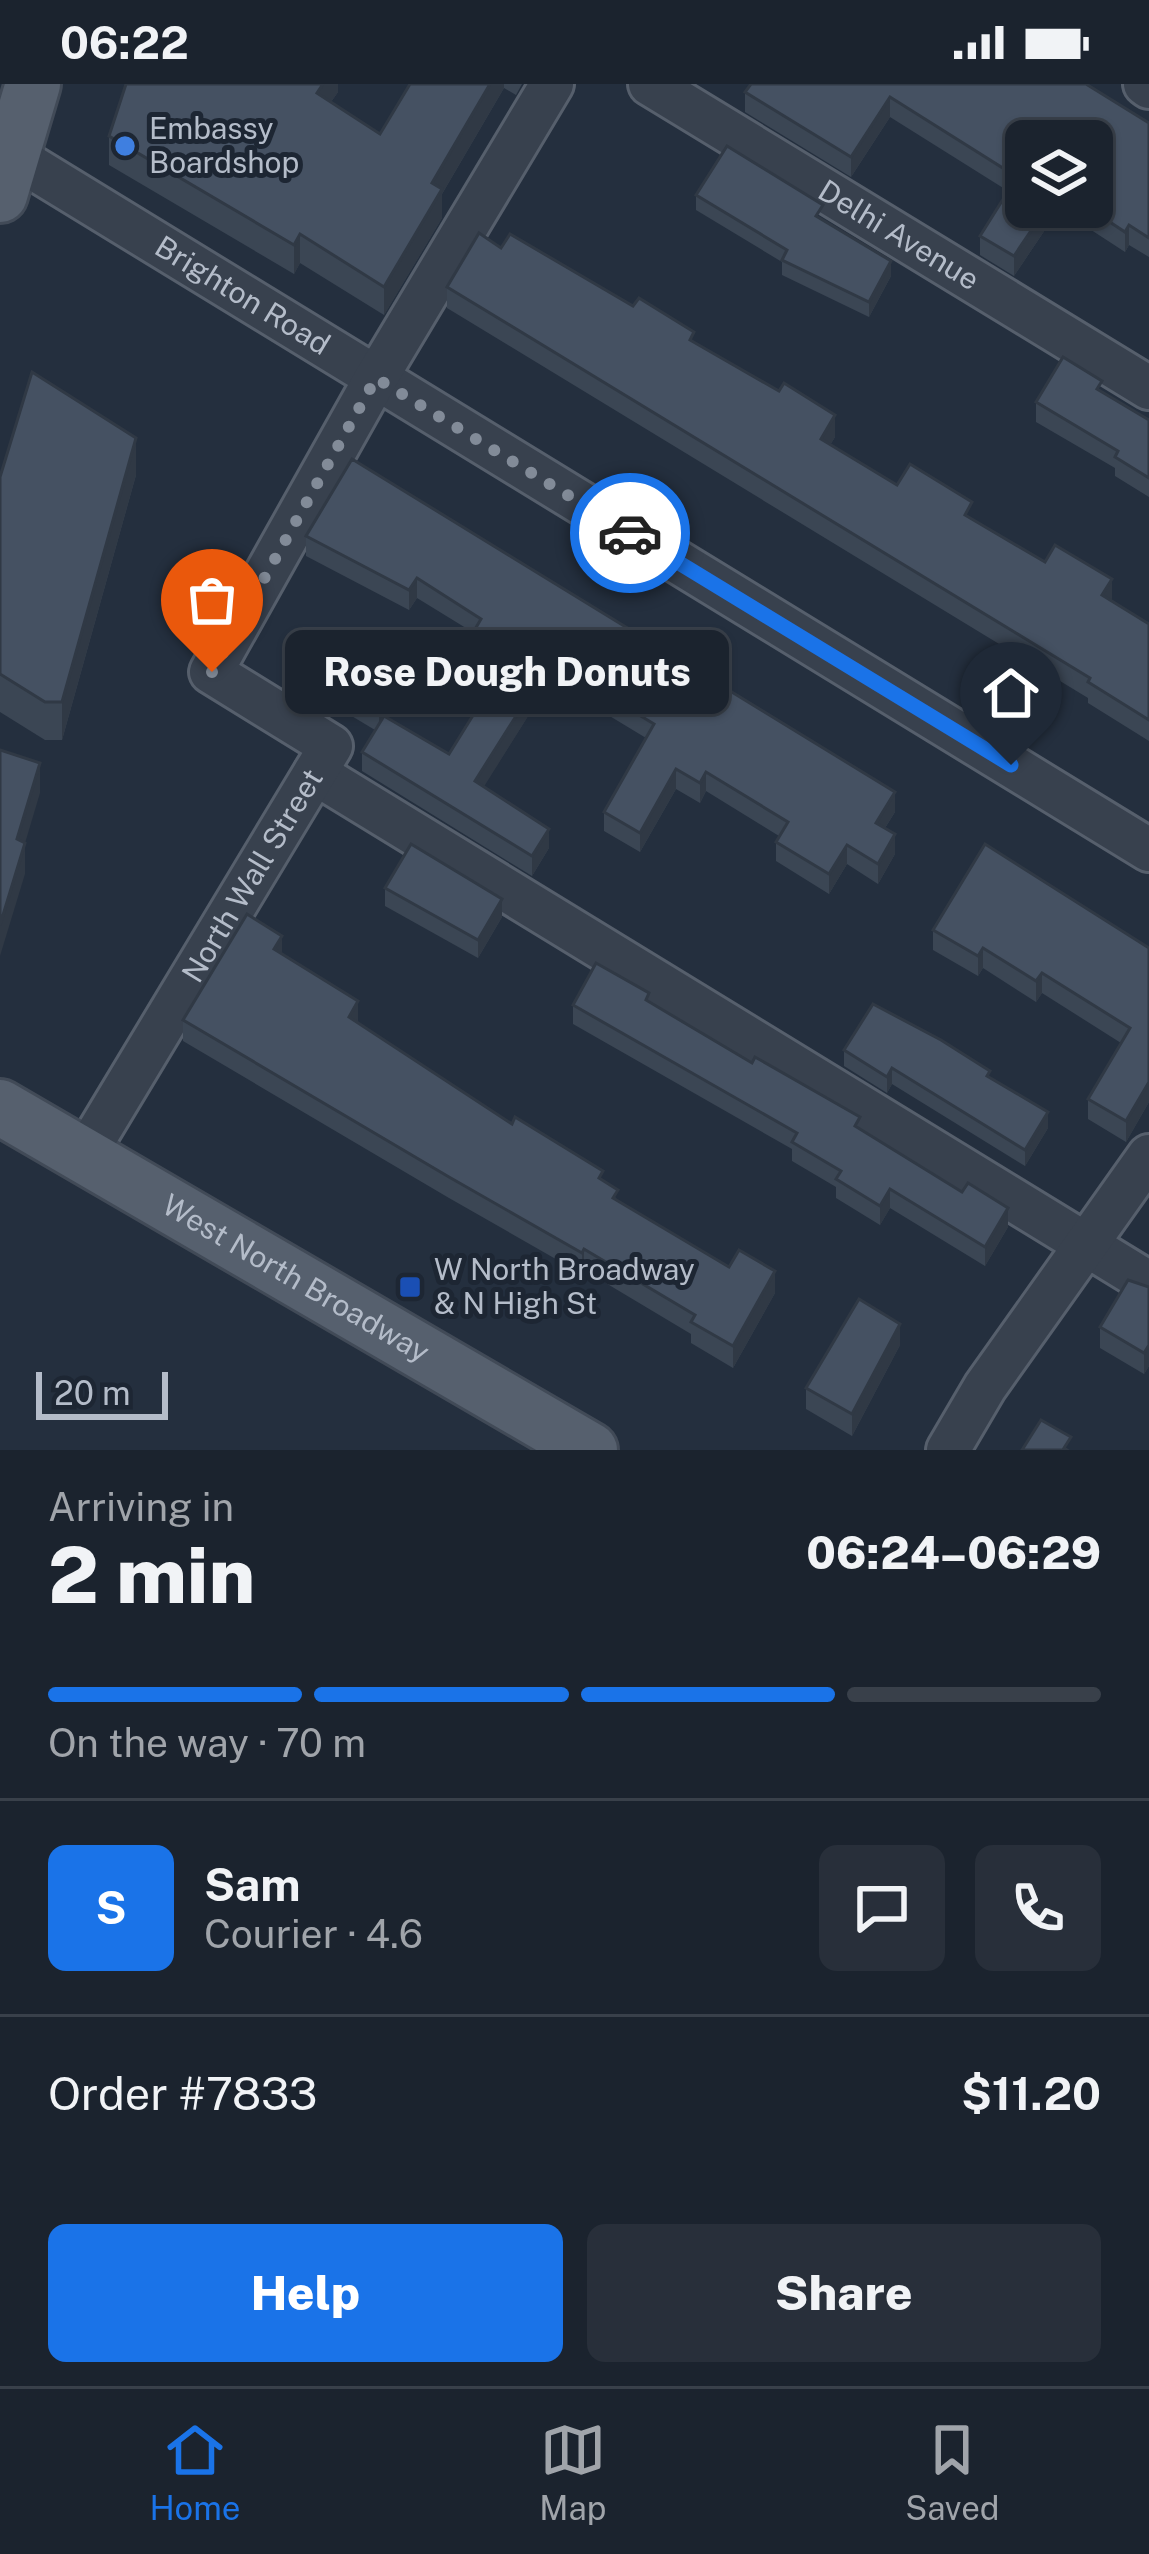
<!DOCTYPE html>
<meta charset="utf-8">
<style>
body{margin:0;font-family:"Public Sans",sans-serif;background:#282f3a;color:#f1f3f6;height:100vh;display:flex;flex-direction:column;font-size:45px;white-space:nowrap}
*{box-sizing:border-box;margin:0}
p{font-size:39px;color:#a0a4aa}
.icon{flex:none;width:66px;height:66px;fill:none;stroke:currentColor;stroke-width:2;stroke-linecap:round;stroke-linejoin:round}
.map{position:relative;height:1366px;overflow:hidden}
.drawer{display:flex;flex-direction:column;background:#1b232e;flex:1}
.drawer>*{flex:none}
.controls{position:absolute;left:1005px;top:36px;display:grid;gap:24px}
.controls a{display:grid;place-items:center;width:108px;height:108px;border-radius:18px;background:#1b232e;box-shadow:0 3px 9px #0004,0 0 0 3px #39404a;font-size:60px}
.scale{position:absolute;left:36px;bottom:30px;width:132px;box-sizing:border-box;padding-left:12px;border:6px solid #b4bcc9;border-top:0;font-size:33px;line-height:42px;white-space:nowrap;color:#b4bcc9;-webkit-text-stroke:9px #1d2633;paint-order:stroke}
.pin{position:absolute;display:grid;place-items:center;width:102px;height:102px;color:#fff;margin:-123px -51px;border-radius:50% 50% 50% 0;rotate:-45deg;box-shadow:0 0 12px #0007}
.pin .icon{rotate:45deg}
.courier{position:absolute;display:grid;place-items:center;width:120px;height:120px;margin:-60px;border:9px solid #1a73e8;border-radius:50%;background:#fff;color:#222;box-shadow:0 3px 15px #0007}
.bubble{position:absolute;height:84px;border-radius:18px;background:#1b232e;box-shadow:0 3px 9px #0004,0 0 0 3px #39404a;font-size:39px;font-weight:800;line-height:84px;text-align:center}
.headline em{font-style:normal;font-weight:800}
.headline div{display:flex;flex-direction:column-reverse}
.headline{display:flex;align-items:center;justify-content:space-between;height:204px;padding:0 48px}
h1{font-size:78px;font-weight:800;line-height:90px}
.bar{display:grid;grid-template-columns:repeat(4,1fr);gap:18px 12px;align-content:center;height:144px;padding:0 48px}
.bar i{height:15px;border-radius:9px;background:#39404a}
.bar .selected{background:#1a73e8}
.bar p{grid-column:span 4}
.line{display:flex;align-items:center;gap:30px;padding:0 48px;border-top:3px solid #39404a}
.line div{flex:1}
.round{display:grid;place-items:center;flex:none;width:126px;height:126px;border-radius:18px;background:#282f3a}
.cta{display:flex;gap:24px;margin-top:auto;padding:24px 48px}
.cta a{flex:1;height:138px;border-radius:18px;background:#1a73e8;color:#fff;font-size:48px;font-weight:800;line-height:138px;text-align:center}
.cta a+a{background:#282f3a;color:#f1f3f6}
.status{display:flex;justify-content:space-between;align-items:center;height:84px;padding:0 60px;background:#1b232e;direction:ltr}
.status svg{height:33px;fill:currentColor}
.tabs{display:flex;justify-content:space-around;align-items:center;height:168px;border-top:3px solid #39404a;background:#1b232e;font-size:33px;color:#a0a4aa}
.tabs a{display:grid;justify-items:center;gap:6px}
.tabs .selected{color:#1a73e8}
.map>svg:first-child{display:block}
.lines{fill:none;stroke-linecap:round;stroke-linejoin:round}
.minor-casing{stroke:#565f6c;stroke-width:48}
.major-casing{stroke:#414a57;stroke-width:60}
.minor{stroke:#38414e;stroke-width:42}
.major{stroke:#56606e;stroke-width:54}
.wall{fill:#3b4654;fill-rule:evenodd}
.shaded-wall{fill:#303945}
.building{fill:#455162;stroke:#303945;stroke-width:3}
.done{stroke:#828b98;stroke-width:12;stroke-dasharray:0 21.6}
.route{stroke:#1a73e8;stroke-width:15}
.shop-dot{fill:#3f7fe0;stroke:#1d2633;stroke-width:4.5}
.transit-dot{fill:#1a4fb4;stroke:#1d2633;stroke-width:4.5}
.labels{text-anchor:middle;stroke-width:10;stroke-linejoin:round;paint-order:stroke}
.poi-label{font-size:30px;fill:#b4bcc9;stroke:#1d2633;text-anchor:start}
.street-label{font-size:30px;fill:#b4bcc9;stroke:#1d2633}
</style>
<div class="status"><b>06:22</b><svg viewBox="0 0 49 12"><path d="M0 12V9h3v3zM5 12V6h3v6zM10 12V3h3v9zM15 12V0h3v12zM26 1h20v11H26zM47 4h2v5h-2z"/></svg></div>
<div class="map">
<svg width="1149" height="1366" viewBox="0 0 1149 1366">
<rect width="100%" height="100%" fill="#242f3e"/>
<g class="lines">
<defs>
<g id="minor">
<path id="s1" d="M650 0 1149 304"/>
<path d="M1145 0 1149 3"/>
<path id="s2" d="M12 71 1149 766"/>
<path d="M315 689 1149 1199"/>
<path id="s3" d="M84 1072 331 662 211 588 376 294 552 0"/>
<path d="M948 1366 985 1303 1149 1072"/>
</g>
<g id="major">
<path d="M0 111 33 0"/>
<path id="s4" d="M0 1023 590 1366"/>
</g>
</defs>
<use href="#minor" class="minor-casing"/>
<use href="#major" class="major-casing"/>
<use href="#minor" class="minor"/>
<use href="#major" class="major"/>
</g>
<g class="wall">
<path d="M338 0V8L331 18 380 50 410 0H522L516 11 504 4 442 110V134L384 231 300 179 294 190 109 81V52Z"/>
<path d="M751 0 1149 39V173L1129 161 1125 168 1059 125 1014 192 980 171V152L1008 107 890 33 851 93 745 28V8ZM1092 57V123H1026Z"/>
<path d="M696 111 823 135 891 192 869 233 782 191V178L696 126Z"/>
<path d="M501 164 694 258 835 353 830 361 897 401 972 435 1149 540V657L1088 619V614L447 224V203Z"/>
<path d="M1102 307 1149 336V413L1115 392V384L1036 338V318Z"/>
<path d="M352 375 895 728 885 744 895 770 878 800 847 780 829 810 776 777V758L779 752 706 707 700 719 676 705 640 768 604 747V728L646 654 565 605 562 611 547 602 483 703 549 764 532 792 362 687V668L375 646 340 625V603L404 605 387 634 449 670 503 584 474 567V549L417 514 409 526 306 472V452Z"/>
<path d="M136 391 62 656H45L0 628V393Z"/>
<path d="M385 804 502 833 478 874 385 822Z"/>
<path d="M933 846 1149 864V1018L1126 1058 1088 1035V1015L1121 959 1042 909 1036 918 983 884 978 892 933 866Z"/>
<path d="M282 870 358 939 512 1040 603 1097 618 1117 775 1209 733 1284 691 1259V1250L584 1186 582 1190 449 1114 183 957V936Z"/>
<path d="M649 918 860 1045 1008 1143 985 1182 890 1124 880 1141 836 1114V1103L792 1077V1065L573 940V921Z"/>
<path d="M844 966 990 994 1048 1044 1025 1082 892 1000 887 1009 844 982Z"/>
<path d="M1149 1203V1282L1144 1290 1100 1264V1243Z"/>
<path d="M900 1261 852 1352 806 1325V1304Z"/>
</g>
<g class="shaded-wall">
<path d="M323 0H338V8L317 38V9Z"/>
<path d="M490 0H504V4L442 110V134L384 231V203L432 99Z"/>
<path d="M890 13V33L851 93V73Z"/>
<path d="M1047 123H1059V125L1014 192V172Z"/>
<path d="M1129 141V161L1125 168V148Z"/>
<path d="M300 150V179L294 190V161Z"/>
<path d="M891 177V192L869 233V218Z"/>
<path d="M835 331V353L821 376V355Z"/>
<path d="M136 354V391L62 656V618Z"/>
<path d="M417 494V514L409 526V506Z"/>
<path d="M1112 495V516L1102 532V511Z"/>
<path d="M404 583V605L379 649V627Z"/>
<path d="M547 583V602L475 717V697Z"/>
<path d="M565 586V605L562 611V592Z"/>
<path d="M40 679V709L17 786V755Z"/>
<path d="M676 685V705L640 768V749Z"/>
<path d="M706 688V707L700 719V699Z"/>
<path d="M895 708V728L876 758V739Z"/>
<path d="M549 745V764L532 792V772Z"/>
<path d="M895 750V770L878 800V780Z"/>
<path d="M25 759V790L0 872V841Z"/>
<path d="M847 761V780L829 810V790Z"/>
<path d="M502 815V833L478 874V856Z"/>
<path d="M282 852V873L274 865Z"/>
<path d="M983 864V884L978 892V872Z"/>
<path d="M1042 889V909L1036 918V897Z"/>
<path d="M358 917V939L349 933Z"/>
<path d="M892 984V1000L887 1009V993Z"/>
<path d="M1149 998V1018L1126 1058V1037Z"/>
<path d="M1048 1028V1044L1025 1082V1066Z"/>
<path d="M890 1105V1124L880 1141V1122Z"/>
<path d="M1008 1124V1143L985 1182V1163Z"/>
<path d="M584 1165V1186L582 1190V1169Z"/>
<path d="M775 1187V1209L733 1284V1262Z"/>
<path d="M900 1240V1261L852 1352V1330Z"/>
<path d="M1149 1261V1282L1144 1290V1269Z"/>
</g>
<g class="building">
<path d="M126 0H323L317 9 380 50 410 0H490L432 99 442 105 384 203 300 150 294 161 109 52Z"/>
<path d="M751 0H1086L1149 39V154L1129 141 1125 148 1087 123H1092V57H1026V123H1047L1014 172 980 152 1017 93 890 13 851 73 745 8Z"/>
<path d="M727 62 823 121 816 132 891 177 869 218 782 176 787 166 696 111Z"/>
<path d="M479 149 501 164 510 150 633 222 639 214 694 248 690 256 779 307 784 299 835 331 821 355 897 401 910 380 972 418 965 431 1045 478 1055 461 1112 495 1102 511 1149 540V636L1088 598 1090 594 447 203Z"/>
<path d="M1063 273 1102 297 1097 305 1149 336V394L1115 373 1118 367 1036 318Z"/>
<path d="M32 288 136 354 62 618H45L0 590V393Z"/>
<path d="M352 375 895 708 876 739 895 750 878 780 847 761 829 790 776 758 788 738 706 688 700 699 676 685 640 749 604 728 654 640 565 586 562 592 547 583 475 697 549 745 532 772 362 668 384 632 449 670 511 570 474 547 481 535 417 494 409 506 306 452Z"/>
<path d="M365 560 404 583 379 627 340 603Z"/>
<path d="M0 666 40 679 17 755 25 759 0 841Z"/>
<path d="M411 760 502 815 478 856 385 804Z"/>
<path d="M985 760 1149 864V998L1126 1037 1088 1015 1130 944 1042 889 1036 897 983 864 978 872 933 846Z"/>
<path d="M247 830 282 852 274 865 358 917 349 933 512 1040 515 1033 603 1087 599 1094 618 1106 613 1114 729 1183 739 1166 775 1187 733 1262 691 1238 695 1231 584 1165 582 1169 449 1093 183 936Z"/>
<path d="M596 879 649 909 646 916 752 979 755 973 860 1033 855 1042 962 1108 968 1099 1008 1124 985 1163 890 1105 880 1122 836 1095 841 1087 792 1058 797 1049 573 921Z"/>
<path d="M873 920 941 956 990 987 987 992 1048 1028 1025 1066 892 984 887 993 844 966Z"/>
<path d="M1128 1196 1149 1203V1261L1144 1269 1100 1243Z"/>
<path d="M859 1215 900 1240 852 1330 806 1304Z"/>
<path d="M1041 1336 1071 1353 1064 1364 1067 1366H1022Z"/>
</g>
<g class="lines">
<path class="done" d="M212 588 376 294 630 449"/>
<path class="route" d="M630 449 1011 681"/>
</g>
<circle class="shop-dot" cx="125" cy="62" r="12"/>
<rect class="transit-dot" x="398" y="1191" width="24" height="24" rx="6"/>
<g class="labels">
<g class="poi-label">
<text x="149" y="55">Embassy<tspan x="149" dy="34">Boardshop</tspan></text>
<text x="434" y="1196">W North Broadway<tspan x="434" dy="34">&amp; N High St</tspan></text>
</g>
<g class="street-label">
<text dy="10" stroke="none"><textPath href="#s1" startOffset="291">Delhi Avenue</textPath></text>
<text dy="10" stroke="none"><textPath href="#s2" startOffset="270">Brighton Road</textPath></text>
<text dy="10" stroke="none"><textPath href="#s3" startOffset="327">North Wall Street</textPath></text>
<text dy="10" stroke="none"><textPath href="#s4" startOffset="342">West North Broadway</textPath></text>
</g>
</g>
</svg>
<div class="controls">
<a><svg class="icon" aria-label="layers" viewBox="0 0 24 24"><path d="M12 4l9 5-9 5-9-5zM3 14l9 5 9-5"/></svg></a>
</div>
<div class="scale">20 m</div>
<div class="pin" style="left:212px;top:588px;background:#ea580c"><svg class="icon" aria-label="bag" viewBox="0 0 24 24"><path d="M5 8h14l-1 12H6zM9 8a3 3 0 0 1 6 0"/></svg></div>
<div class="pin" style="left:1011px;top:681px;background:#1f2937"><svg class="icon" aria-label="home" viewBox="0 0 24 24"><path d="M3 11l9-7 9 7M6 9v11h12V9"/></svg></div>
<div class="courier" style="left:630px;top:449px"><svg class="icon" aria-label="car" viewBox="0 0 24 24"><path d="M5 17H2v-5l4-1 3-4h7l3 4 3 1v5h-3M9 17h6M6 11h13"/><circle cx="7" cy="17" r="2"/><circle cx="17" cy="17" r="2"/></svg></div>
<div class="bubble" style="left:285px;top:546px;width:444px">Rose Dough Donuts</div>
</div>
<section class="drawer">
<div class="headline"><div><h1>2 min</h1><p>Arriving in</p></div><em>06:24–06:29</em></div>
<div class="bar"><i class="selected"></i><i class="selected"></i><i class="selected"></i><i></i><p>On the way · 70 m</p></div>
<div class="line" style="height:216px"><b class="round" style="background:#1a73e8;color:#fff">S</b><div><b>Sam</b><p>Courier · 4.6</p></div><a class="round"><svg class="icon" aria-label="chat" viewBox="0 0 24 24"><path d="M4 5h16v11H9l-5 4z"/></svg></a><a class="round"><svg class="icon" aria-label="phone" viewBox="0 0 24 24"><path d="M5 4h4l2 5-3 2q2 4 5 5l2-3 5 2v4C11 20 4 13 5 4z"/></svg></a></div>
<div class="line" style="height:156px"><div>Order #7833</div><b>$11.20</b></div>
<div class="cta"><a>Help</a><a>Share</a></div>
</section>
<nav class="tabs">
<a class="selected"><svg class="icon" aria-label="home" viewBox="0 0 24 24"><path d="M3 11l9-7 9 7M6 9v11h12V9"/></svg>Home</a>
<a><svg class="icon" aria-label="map" viewBox="0 0 24 24"><path d="M3 6l6-2 6 2 6-2v14l-6 2-6-2-6 2zM9 4v14M15 6v14"/></svg>Map</a>
<a><svg class="icon" aria-label="saved" viewBox="0 0 24 24"><path d="M7 4h10v16l-5-4-5 4z"/></svg>Saved</a>
</nav>
